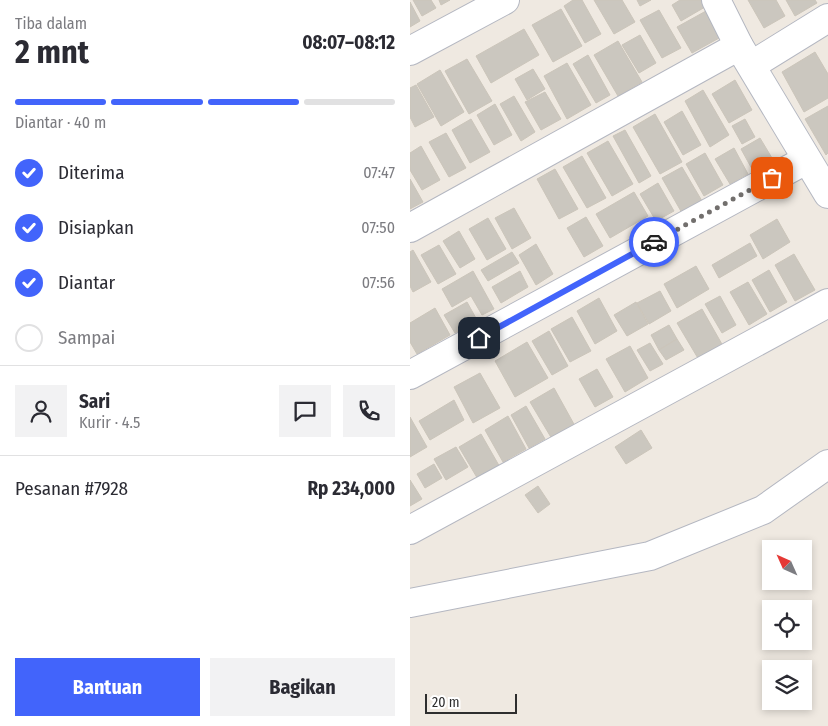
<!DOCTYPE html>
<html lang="id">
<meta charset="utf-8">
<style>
body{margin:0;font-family:"Fira Sans Condensed",sans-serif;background:#f2f2f3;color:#2b2b33;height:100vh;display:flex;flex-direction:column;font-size:19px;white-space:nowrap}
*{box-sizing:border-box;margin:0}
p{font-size:16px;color:#7c7c81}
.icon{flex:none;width:28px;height:28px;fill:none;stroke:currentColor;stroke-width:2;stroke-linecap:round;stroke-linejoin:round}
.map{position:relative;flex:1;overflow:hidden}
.side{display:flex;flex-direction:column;background:#fff;width:410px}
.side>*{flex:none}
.needle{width:32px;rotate:315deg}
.fabs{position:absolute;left:352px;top:540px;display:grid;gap:10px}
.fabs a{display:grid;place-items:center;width:50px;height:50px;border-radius:0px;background:#fff;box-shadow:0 2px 8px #0003;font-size:25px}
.scale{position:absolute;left:15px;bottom:12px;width:92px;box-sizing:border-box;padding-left:5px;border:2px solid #2e2e2e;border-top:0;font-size:14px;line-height:18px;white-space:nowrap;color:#2e2e2e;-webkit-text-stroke:4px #fff;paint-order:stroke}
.pin{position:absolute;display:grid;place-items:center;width:42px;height:42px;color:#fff;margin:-21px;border-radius:10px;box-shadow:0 2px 8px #0006}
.courier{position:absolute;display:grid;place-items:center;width:50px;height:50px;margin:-25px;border:4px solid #4264fb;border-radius:50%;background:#fff;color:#222;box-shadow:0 1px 6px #0007}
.overview em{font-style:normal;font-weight:700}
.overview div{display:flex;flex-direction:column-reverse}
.overview{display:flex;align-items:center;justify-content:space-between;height:85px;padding:0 15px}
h1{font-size:32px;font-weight:700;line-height:38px}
.bar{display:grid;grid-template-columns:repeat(4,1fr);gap:8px 5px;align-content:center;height:60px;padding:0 15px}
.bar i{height:6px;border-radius:4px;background:#e1e1e2}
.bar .current{background:#4264fb}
.bar p{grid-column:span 4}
.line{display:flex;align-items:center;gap:12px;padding:0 15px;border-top:1px solid #e1e1e2}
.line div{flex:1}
.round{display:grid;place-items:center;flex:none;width:52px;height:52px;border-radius:0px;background:#f2f2f3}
ol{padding:0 15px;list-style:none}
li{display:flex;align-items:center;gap:15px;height:55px}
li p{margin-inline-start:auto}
li .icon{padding:5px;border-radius:50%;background:#4264fb;color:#fff;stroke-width:4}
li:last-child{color:#7c7c81}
li i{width:28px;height:28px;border:2px solid #e1e1e2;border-radius:50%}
.button{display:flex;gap:10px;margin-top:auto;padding:10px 15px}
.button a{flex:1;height:58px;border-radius:0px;background:#4264fb;color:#fff;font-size:20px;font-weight:700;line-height:58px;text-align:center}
.button a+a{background:#f2f2f3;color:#2b2b33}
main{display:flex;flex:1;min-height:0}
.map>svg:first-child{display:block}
.building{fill:#cbc7bf;stroke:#cbc5ba}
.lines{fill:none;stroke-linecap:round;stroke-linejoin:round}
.minor-casing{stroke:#b4b7c1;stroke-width:30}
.minor{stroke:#fff;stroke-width:28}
.done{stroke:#726f6d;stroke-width:5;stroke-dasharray:0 9}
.route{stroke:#4264fb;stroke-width:6}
</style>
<main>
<section class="side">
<div class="overview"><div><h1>2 mnt</h1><p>Tiba dalam</p></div><em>08:07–08:12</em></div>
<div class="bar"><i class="current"></i><i class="current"></i><i class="current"></i><i></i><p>Diantar · 40 m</p></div>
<ol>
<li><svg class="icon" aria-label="check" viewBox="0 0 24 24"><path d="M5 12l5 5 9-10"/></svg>Diterima<p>07:47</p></li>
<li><svg class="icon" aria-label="check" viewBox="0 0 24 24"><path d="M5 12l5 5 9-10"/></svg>Disiapkan<p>07:50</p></li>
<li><svg class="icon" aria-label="check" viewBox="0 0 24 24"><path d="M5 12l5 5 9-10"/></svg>Diantar<p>07:56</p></li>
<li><i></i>Sampai</li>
</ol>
<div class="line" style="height:90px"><a class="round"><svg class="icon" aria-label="person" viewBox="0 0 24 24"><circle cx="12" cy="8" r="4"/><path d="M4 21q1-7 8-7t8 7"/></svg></a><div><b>Sari</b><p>Kurir · 4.5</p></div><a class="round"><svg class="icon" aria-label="chat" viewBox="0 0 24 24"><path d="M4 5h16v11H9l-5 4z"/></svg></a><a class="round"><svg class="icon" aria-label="phone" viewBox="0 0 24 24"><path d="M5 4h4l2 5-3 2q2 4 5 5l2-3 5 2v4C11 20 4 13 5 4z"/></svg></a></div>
<div class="line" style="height:65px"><div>Pesanan #7928</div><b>Rp 234,000</b></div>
<div class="button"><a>Bantuan</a><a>Bagikan</a></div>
</section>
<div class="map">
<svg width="418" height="726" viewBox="0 0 418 726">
<rect width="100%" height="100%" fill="#efe9e1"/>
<g class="building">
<path d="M3 0H21L26 8 12 16Z"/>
<path d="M29 0H40L31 5Z"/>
<path d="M163 0H172L191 34 175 43 154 6Z"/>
<path d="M184 0H212L225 22 204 34Z"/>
<path d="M227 0H241L230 6Z"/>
<path d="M270 0H291L295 7 271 21 262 5Z"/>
<path d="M338 0H366L375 16 354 28Z"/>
<path d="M376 0H405L407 3 385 16Z"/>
<path d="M0 2 10 21 0 27Z"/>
<path d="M151 9 172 46 143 62 122 25Z"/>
<path d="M249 10 271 48 252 58 230 20Z"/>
<path d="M296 11 311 37 282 53 267 27Z"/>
<path d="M114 29 129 55 81 83 66 56Z"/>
<path d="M230 35 246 63 229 73 212 45Z"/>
<path d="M208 41 232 82 208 96 184 55Z"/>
<path d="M405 52 418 74V98L394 112 372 72Z"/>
<path d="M178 55 200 95 186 103 163 64Z"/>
<path d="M57 59 82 101 59 114 35 71Z"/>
<path d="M157 63 181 105 157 119 134 76Z"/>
<path d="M123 69 135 89 117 100 105 79Z"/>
<path d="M30 70 54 112 31 126 7 84Z"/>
<path d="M325 80 342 110 319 123 302 94Z"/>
<path d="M6 85 24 117 5 127 0 117V88Z"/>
<path d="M293 90 319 135 300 147 275 101Z"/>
<path d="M135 92 151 119 131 130 115 102Z"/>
<path d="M104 96 125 132 111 141 90 104Z"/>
<path d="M85 104 102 135 84 145 67 115Z"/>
<path d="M418 106V153L416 155 395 119Z"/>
<path d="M272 111 291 145 273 155 254 122Z"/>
<path d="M245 114 272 162 250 174 223 127Z"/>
<path d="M61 119 80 152 60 163 42 130Z"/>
<path d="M335 119 345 137 332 144 322 126Z"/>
<path d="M215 130 241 176 229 183 203 136Z"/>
<path d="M36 133 56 168 39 177 19 142Z"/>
<path d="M350 138 362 158 342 169 331 149Z"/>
<path d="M198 141 223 184 202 196 177 153Z"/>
<path d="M11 146 30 180 12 190 0 170V153Z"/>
<path d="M324 148 338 174 320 184 305 159Z"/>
<path d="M295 153 313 185 294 196 276 164Z"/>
<path d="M172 156 196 198 177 208 153 167Z"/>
<path d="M272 167 292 201 272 213 252 178Z"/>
<path d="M145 169 168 209 149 219 127 179Z"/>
<path d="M0 179 13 202 0 209Z"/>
<path d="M248 183 264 211 246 221 230 194Z"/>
<path d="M224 192 238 216 200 238 186 214Z"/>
<path d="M104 208 121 238 102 249 85 218Z"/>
<path d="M176 217 193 246 174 257 157 228Z"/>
<path d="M78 218 96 249 77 260 59 229Z"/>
<path d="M367 219 380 242 353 259 340 235Z"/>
<path d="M49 231 65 259 50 268 33 241Z"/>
<path d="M340 243 347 256 309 278 302 265Z"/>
<path d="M126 244 143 274 126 285 109 255Z"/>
<path d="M29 245 46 274 28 284 11 255Z"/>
<path d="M3 250 21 282 3 292 0 286V252Z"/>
<path d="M102 252 109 263 78 281 71 270Z"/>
<path d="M384 254 405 290 385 301 365 265Z"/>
<path d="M286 266 299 289 267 308 254 284Z"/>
<path d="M359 270 377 302 360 312 342 280Z"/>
<path d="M63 271 84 309 72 315 61 296 42 307 32 289Z"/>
<path d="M110 271 118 287 91 303 82 287Z"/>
<path d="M338 282 357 314 339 325 320 292Z"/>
<path d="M250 291 261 311 239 324 227 303Z"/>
<path d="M310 296 326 325 312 333 295 304Z"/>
<path d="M189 298 207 331 185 344 167 311Z"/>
<path d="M57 302 67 320 45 333 34 315Z"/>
<path d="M226 302 238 324 217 336 204 315Z"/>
<path d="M25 308 40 335 7 354 0 342V323Z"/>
<path d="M292 309 313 346 289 360 267 323Z"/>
<path d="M162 317 181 351 160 362 141 329Z"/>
<path d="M259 325 267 339 249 350 241 335Z"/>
<path d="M139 331 158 366 142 375 122 341Z"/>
<path d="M267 339 274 350 256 360 249 350Z"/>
<path d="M117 342 138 378 105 397 85 361Z"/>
<path d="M240 343 253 364 240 371 227 350Z"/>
<path d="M220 346 238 378 215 392 196 359Z"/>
<path d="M187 369 203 397 185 407 169 379Z"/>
<path d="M70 373 90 408 63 423 44 387Z"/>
<path d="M144 388 165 426 142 439 120 402Z"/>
<path d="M44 400 54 420 20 440 9 421Z"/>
<path d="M116 406 135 439 119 448 101 415Z"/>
<path d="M98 416 116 449 93 462 75 430Z"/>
<path d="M0 417 17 447 0 457Z"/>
<path d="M231 430 242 448 216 464 205 447Z"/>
<path d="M71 434 91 469 69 481 49 447Z"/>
<path d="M46 447 58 467 36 480 24 459Z"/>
<path d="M24 464 32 478 15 488 7 474Z"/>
<path d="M0 480 12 499 0 506Z"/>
<path d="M128 486 140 504 128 513 115 495Z"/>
</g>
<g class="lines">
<defs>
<g id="minor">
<path d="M306 0 329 46 418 194"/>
<path d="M0 51 95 0"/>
<path d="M342 65 418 18"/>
<path d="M0 228 329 46"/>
<path d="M0 375 396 160"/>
<path d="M0 530 418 303"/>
<path d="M0 603 240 556 353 510 418 464"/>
</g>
</defs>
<use href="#minor" class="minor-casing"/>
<use href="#minor" class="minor"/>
</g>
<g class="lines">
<path class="done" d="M244 242 362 178"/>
<path class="route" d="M69 338 244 242"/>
</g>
</svg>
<div class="fabs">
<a><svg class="needle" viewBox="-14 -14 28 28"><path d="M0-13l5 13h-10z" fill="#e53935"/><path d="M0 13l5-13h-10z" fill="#7c7c81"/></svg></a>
<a><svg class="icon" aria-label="locate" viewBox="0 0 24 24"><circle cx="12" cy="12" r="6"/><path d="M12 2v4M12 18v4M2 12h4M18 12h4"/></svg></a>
<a><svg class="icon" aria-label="layers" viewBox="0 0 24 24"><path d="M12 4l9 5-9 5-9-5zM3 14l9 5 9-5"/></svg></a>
</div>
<div class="scale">20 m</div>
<div class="pin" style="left:362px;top:178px;background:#ea580c"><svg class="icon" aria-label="bag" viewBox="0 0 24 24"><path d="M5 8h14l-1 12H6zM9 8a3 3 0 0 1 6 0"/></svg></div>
<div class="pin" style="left:69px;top:338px;background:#1f2937"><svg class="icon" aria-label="home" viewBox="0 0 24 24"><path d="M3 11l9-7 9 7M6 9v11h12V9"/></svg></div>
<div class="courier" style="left:244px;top:242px"><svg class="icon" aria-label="car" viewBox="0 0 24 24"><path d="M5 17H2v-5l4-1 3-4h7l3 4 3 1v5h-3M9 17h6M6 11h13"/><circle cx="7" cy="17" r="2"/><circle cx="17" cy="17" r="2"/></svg></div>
</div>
</main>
